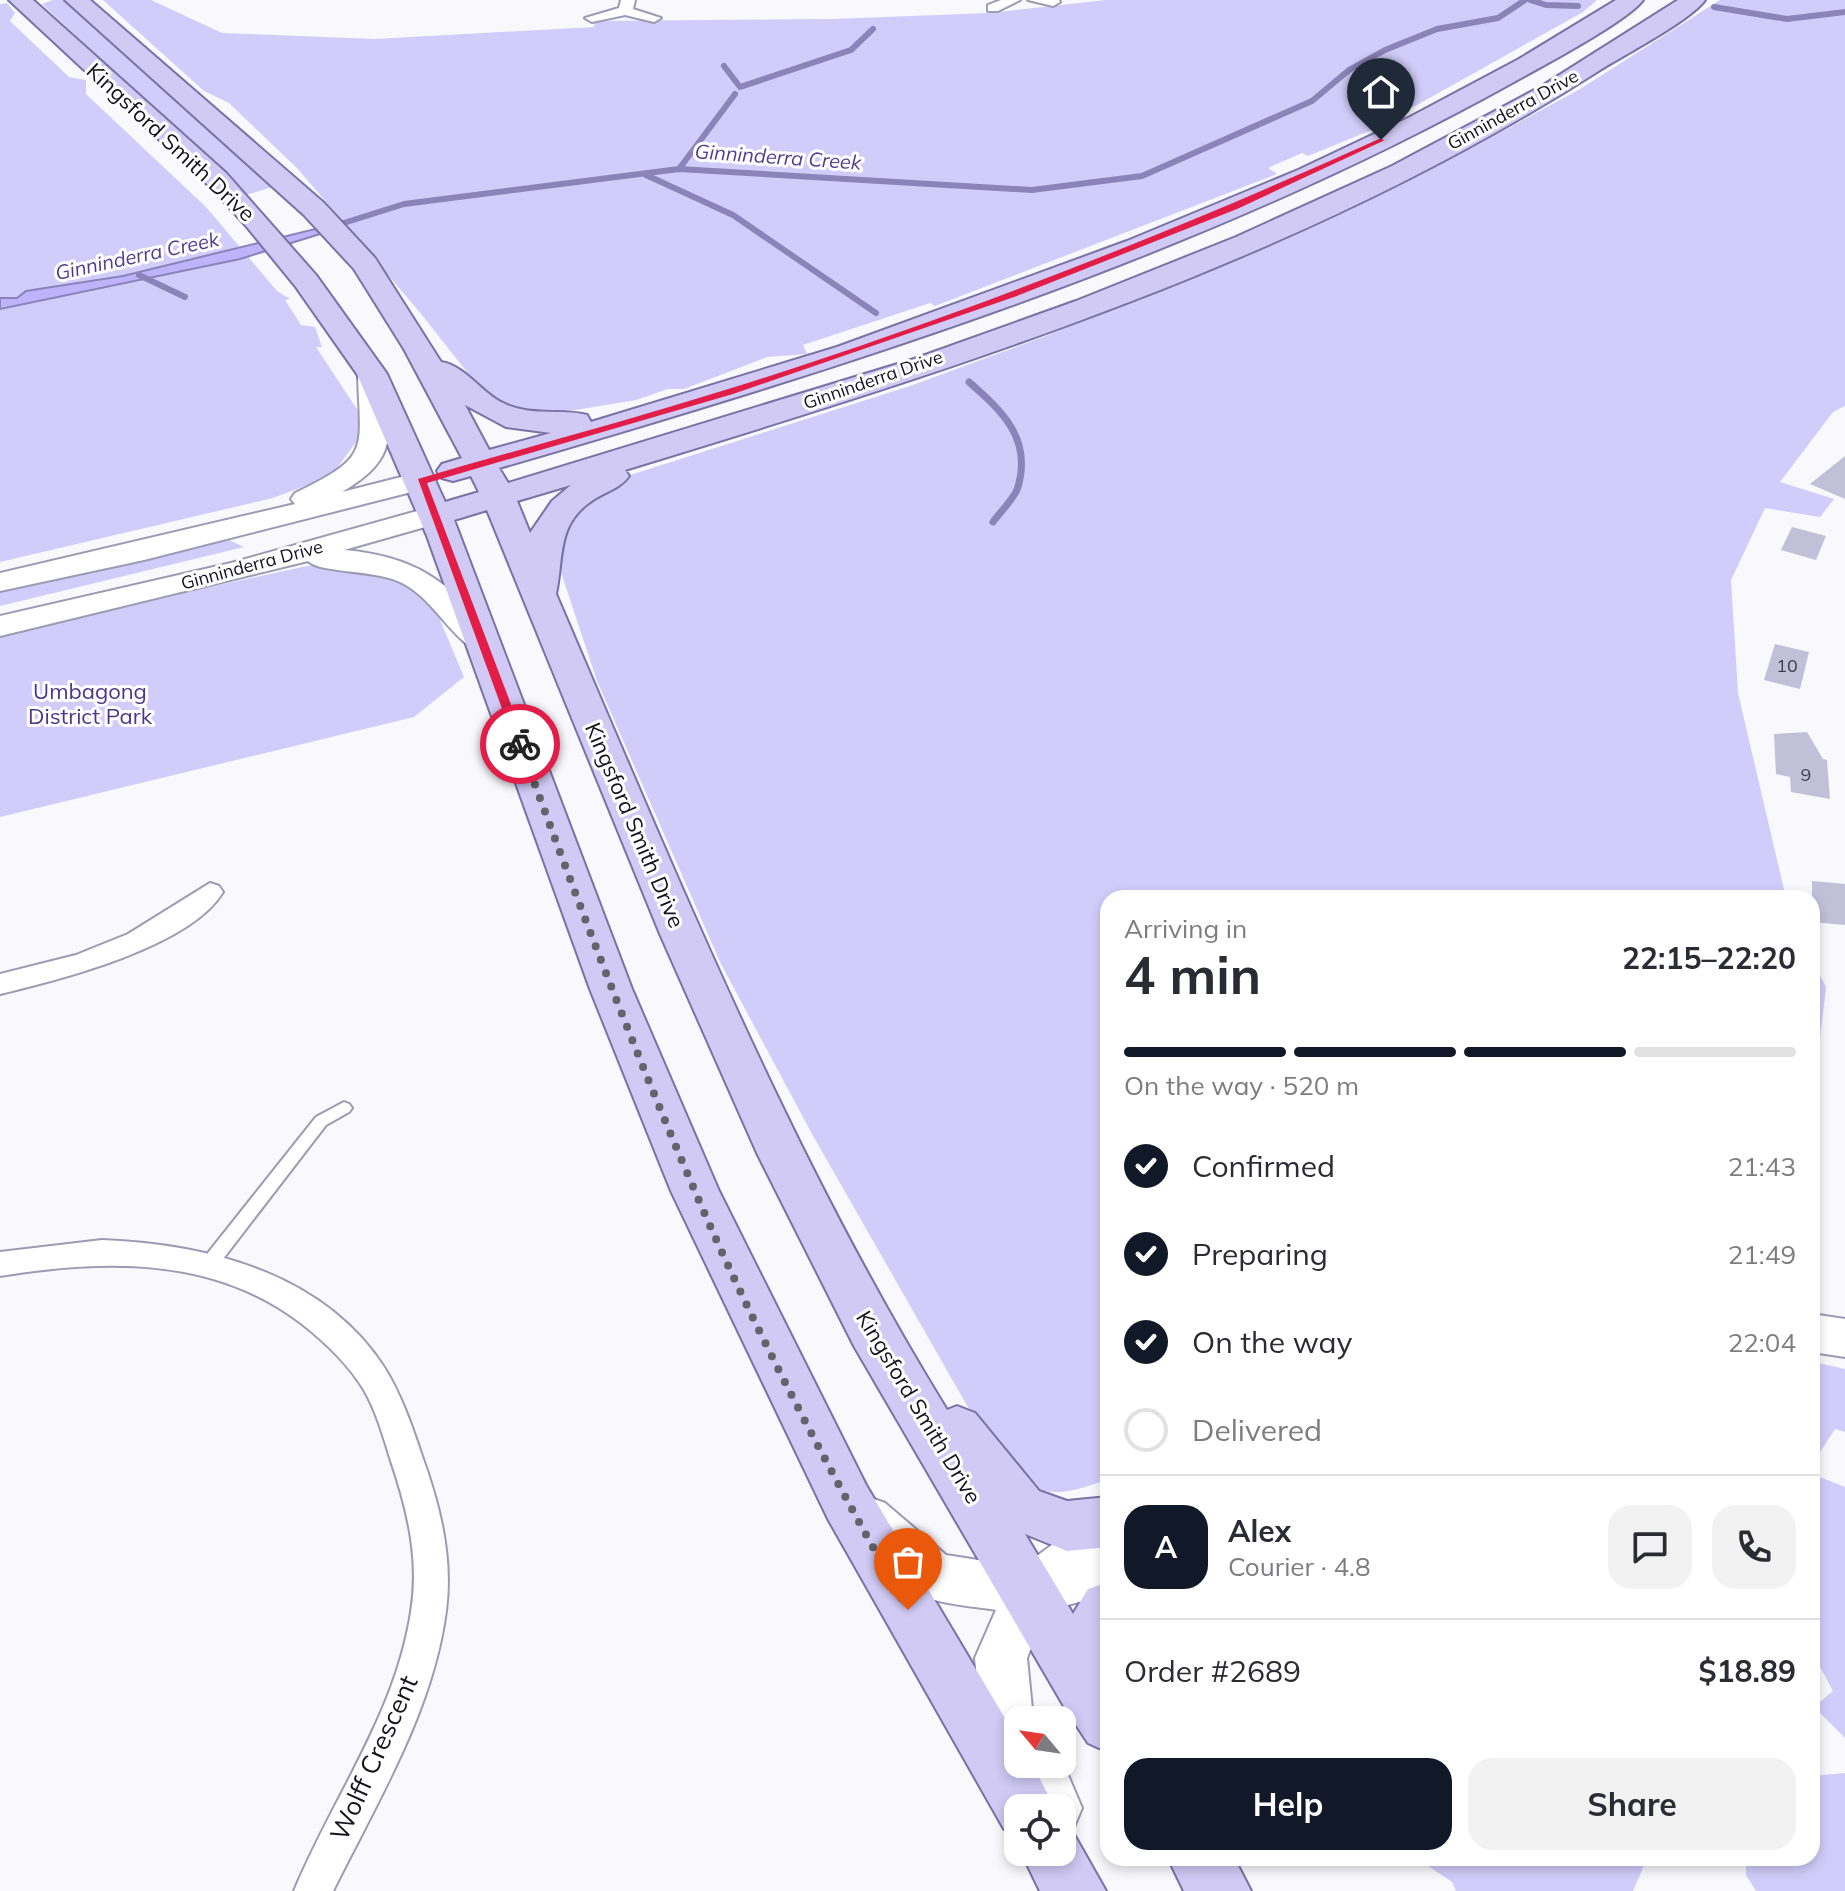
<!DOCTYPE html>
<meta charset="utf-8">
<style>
body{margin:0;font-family:Mulish,sans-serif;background:#f2f2f3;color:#2b2b33;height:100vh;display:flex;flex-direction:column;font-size:30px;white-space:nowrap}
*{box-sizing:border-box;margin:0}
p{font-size:26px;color:#7c7c81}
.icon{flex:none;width:44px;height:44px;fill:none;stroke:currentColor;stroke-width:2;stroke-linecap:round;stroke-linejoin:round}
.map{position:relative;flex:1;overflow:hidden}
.drawer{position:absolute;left:1100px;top:890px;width:720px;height:976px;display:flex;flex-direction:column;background:#fff;border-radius:24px;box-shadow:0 4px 12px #0003}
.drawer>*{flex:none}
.needle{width:52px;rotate:299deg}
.fabs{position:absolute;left:1004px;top:1706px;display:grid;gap:16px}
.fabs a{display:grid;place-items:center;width:72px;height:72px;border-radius:16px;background:#fff;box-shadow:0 4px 12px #0003;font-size:40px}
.pin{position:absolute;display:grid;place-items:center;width:68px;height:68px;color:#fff;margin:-82px -34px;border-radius:50% 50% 50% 0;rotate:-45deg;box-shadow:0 0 8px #0007}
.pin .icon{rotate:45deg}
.courier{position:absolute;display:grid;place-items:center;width:80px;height:80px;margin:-40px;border:6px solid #e11d48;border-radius:50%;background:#fff;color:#222;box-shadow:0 2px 10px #0007}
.head em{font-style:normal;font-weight:700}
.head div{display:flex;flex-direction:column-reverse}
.head{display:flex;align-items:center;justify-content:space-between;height:136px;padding:0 24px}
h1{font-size:52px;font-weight:700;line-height:60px}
.bar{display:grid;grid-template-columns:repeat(4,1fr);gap:12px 8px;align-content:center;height:96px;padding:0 24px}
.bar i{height:10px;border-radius:6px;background:#e1e1e2}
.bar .on{background:#111827}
.bar p{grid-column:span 4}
.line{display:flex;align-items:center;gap:20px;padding:0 24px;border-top:2px solid #e1e1e2}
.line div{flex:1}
.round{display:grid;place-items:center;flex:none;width:84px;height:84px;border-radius:24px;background:#f2f2f3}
ol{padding:0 24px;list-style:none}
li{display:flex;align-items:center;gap:24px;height:88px}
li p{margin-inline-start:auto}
li .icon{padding:8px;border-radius:50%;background:#111827;color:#fff;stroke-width:4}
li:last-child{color:#7c7c81}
li i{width:44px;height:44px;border:4px solid #e1e1e2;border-radius:50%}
.cta{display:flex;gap:16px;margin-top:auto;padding:16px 24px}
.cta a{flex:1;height:92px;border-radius:24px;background:#111827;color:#fff;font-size:32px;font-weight:700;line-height:92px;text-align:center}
.cta a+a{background:#f2f2f3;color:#2b2b33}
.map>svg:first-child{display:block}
.green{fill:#d2ccfa}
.water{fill:#bfb4fc;stroke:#8c83b9;stroke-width:2}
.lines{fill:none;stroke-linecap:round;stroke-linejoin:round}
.stream-far1{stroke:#8c83b9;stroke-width:6}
.stream{stroke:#8c83b9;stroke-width:7}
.building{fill:#c2bfd9}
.lane-casing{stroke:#9d9ab3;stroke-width:4}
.street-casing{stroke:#9d9ab3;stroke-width:4}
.secondary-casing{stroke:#9d9ab3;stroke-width:4}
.primary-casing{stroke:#7a72a4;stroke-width:4}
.lane{fill:#fff;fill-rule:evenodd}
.street{fill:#fff;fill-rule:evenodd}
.secondary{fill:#fff;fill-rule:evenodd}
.primary{fill:#d0caf4;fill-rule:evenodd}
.route{fill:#e11d48}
.done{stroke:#64626b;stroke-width:8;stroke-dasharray:0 14.4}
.labels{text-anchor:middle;stroke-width:6;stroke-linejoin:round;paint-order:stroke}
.far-street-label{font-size:18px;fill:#14121c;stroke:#fff}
.number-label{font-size:18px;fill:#403d4b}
.far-water-label{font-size:20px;font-style:italic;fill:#513d90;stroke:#fff}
.street-label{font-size:22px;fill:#14121c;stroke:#fff}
.park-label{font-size:22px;fill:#4c388b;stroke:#fff}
.near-street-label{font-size:26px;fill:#14121c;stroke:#fff}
</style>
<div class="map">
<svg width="1845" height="1891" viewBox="0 0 1845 1891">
<rect width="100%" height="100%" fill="#f8f8fd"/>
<g class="green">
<path d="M53 0H68L276 186 246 195 42 4Z"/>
<path d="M103 0H151L222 33 375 39 594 27 595 21 833 19 990 13 1106 0H1597L1583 12 1374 129 1308 156 1302 153 1268 168 1277 174 935 306 930 303 803 345 807 354 767 357 684 389H668L636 400 545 415 489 400 422 315 298 169 229 103 204 91Z"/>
<path d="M1720 0H1845V406L1833 412 1780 482 1834 499 1820 517 1765 508 1731 580 1738 693 1786 898H1108V1479C1046 1502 1039 1496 993 1451L812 1134 721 964 597 681 555 554 565 513 627 476 910 386 1043 337 1333 216 1470 149 1580 89Z"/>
<path d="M7 3 15 13 10 21 69 77 86 80V94L206 207 277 291 290 299 285 300 301 325 315 327 322 347H316L368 426 331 476 273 498 0 562V4Z"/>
<path d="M227 539 244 547 0 606V587Z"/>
<path d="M307 566H335L400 579 438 615 464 677 414 717 0 817V632Z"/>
<path d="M1812 959 1826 987 1812 1107Z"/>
<path d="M1814 1362 1845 1369V1432L1835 1429 1820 1452 1812 1449Z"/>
<path d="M1812 1474 1845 1487V1738L1814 1707 1833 1691 1812 1652Z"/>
<path d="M1845 1773V1891H1756L1746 1875V1858H1812V1776Z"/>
<path d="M1416 1858H1701L1700 1864 1646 1861 1633 1891H1456L1452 1882Z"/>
</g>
<path class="water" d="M315 229 320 234 240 259 0 309V298H17L26 291 123 276Z"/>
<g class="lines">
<g class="stream-far1">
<path d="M1530 0 1546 5 1578 6"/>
<path d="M1714 7 1787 19 1845 12"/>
<path d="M724 66 740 87 851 50 873 29"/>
<path d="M679 169 735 94"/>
<path d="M646 175 733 215 876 313"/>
<path d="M331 227 404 204 679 169 1032 190 1142 176 1312 101 1349 70 1385 50 1437 29 1498 18 1525 0"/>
<path d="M139 275 185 297"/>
</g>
<path class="stream" d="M969 382C1002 411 1032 438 1018 487 1015 498 1000 512 993 522"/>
</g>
<g class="building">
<path d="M1845 456V499L1810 484Z"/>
<path d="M1792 527 1826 536 1816 560 1781 550Z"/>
<path d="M1775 644 1809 652 1800 689 1764 680Z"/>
<path d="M1807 732 1823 759 1827 760 1830 799 1791 792 1790 777 1776 774 1774 734Z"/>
<path d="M1812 881 1845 884V925L1812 922Z"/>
</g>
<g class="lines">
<defs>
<path id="lane" d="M344 1102 349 1104 352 1108 349 1112 326 1125 216 1268 210 1270 204 1268 202 1263 204 1258 316 1117Z"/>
<g id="street">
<path d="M621 0H635L633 9 661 18 654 22 625 15 592 22 585 18 619 8Z"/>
<path d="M1001 0H1020L998 11H988V5Z"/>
<path d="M1028 0H1059L1060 2 1053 6Z"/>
<path d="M210 883 219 886 223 892C190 947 59 980 0 994V974L76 955 128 934Z"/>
<path d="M102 1240C207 1244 323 1273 384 1367 401 1394 412 1426 422 1456 440 1506 453 1557 446 1611 433 1711 377 1802 333 1891H294C333 1797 395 1715 411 1612 420 1559 407 1508 390 1458 383 1435 376 1411 364 1390 349 1365 325 1342 302 1324 214 1256 104 1259 0 1276V1252Z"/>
</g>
<g id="secondary">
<path d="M372 366 382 368 386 374C388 433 402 457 342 492L421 472 431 475 436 481 431 487 144 560 0 591V573L295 504 291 499 295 493C372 456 360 451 358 374L362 368Z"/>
<path d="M435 506 446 509 450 515 446 521 344 550C415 556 447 581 492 632L497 639 492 646C484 648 476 650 468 645 445 627 431 599 404 584 379 569 321 574 308 561L0 636V616L231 563Z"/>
<path d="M1812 1314 1845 1319V1357L1812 1352Z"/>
<path d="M868 1497 885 1503 946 1555 1022 1567 1091 1516 1108 1509V1594L1046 1611 1027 1658 1032 1709 1037 1720H1018V1764H1062V1761L1082 1808 1074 1827 1062 1832V1808H1028L1007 1764 1009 1760 999 1756 980 1715 975 1658 996 1610C972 1606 940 1605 917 1593 895 1580 854 1541 844 1519L851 1503Z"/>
</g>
<g id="primary">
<path d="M9 0H33L226 173 316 275 387 374 445 502 479 492 471 476 453 481 442 478 437 471 442 464 462 458 404 349 354 269 304 215 65 0H90L324 203 375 258 441 362C463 365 480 390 499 401 529 418 557 408 587 415L591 422 837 347 1127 241 1298 170 1410 117 1519 59 1616 0H1643C1628 21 1539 68 1512 83 1195 259 846 367 499 468L508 483 914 359 1076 301 1236 237 1392 166 1542 86 1678 0H1705C1691 20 1624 55 1600 70 1304 260 959 368 625 470L629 476C621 488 605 492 593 500 556 524 564 557 556 594 675 871 788 1152 947 1410L957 1406 975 1413 1039 1491 1067 1501 1108 1497V1547L1067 1551 1025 1534 1073 1614 1088 1589 1108 1582V1752L1088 1743 1065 1708 854 1346 757 1153 660 934 487 510 454 520 632 989 719 1191 866 1485 1018 1740V1764H1032L1055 1808H1018V1835L1004 1829 828 1519 671 1191 590 989 427 536 357 374 296 287 247 227 208 185ZM465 405 506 427 551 433 489 450ZM571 485 552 501 530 533 517 501Z"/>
<path d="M1062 1826 1072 1831 1106 1891H1040L1021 1852H1062Z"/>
<path d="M1168 1858H1234L1251 1891H1184Z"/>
</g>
</defs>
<use href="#lane" class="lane-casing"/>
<use href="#street" class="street-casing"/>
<use href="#secondary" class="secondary-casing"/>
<use href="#primary" class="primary-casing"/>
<use href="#lane" class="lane"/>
<use href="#street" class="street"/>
<use href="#secondary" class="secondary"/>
<use href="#primary" class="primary"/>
</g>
<path class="route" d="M1379 139 1385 140 1237 209 1014 297 733 394 427 483 526 744 516 747 418 479C520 449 623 422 725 390 948 321 1166 235 1379 139Z"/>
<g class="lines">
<path class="done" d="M520 744C575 894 631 1043 694 1189 756 1334 831 1473 908 1610"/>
</g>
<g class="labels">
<g class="far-street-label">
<text transform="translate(1513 110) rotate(-29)" y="6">Ginninderra Drive</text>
<text transform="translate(873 380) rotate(-19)" y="6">Ginninderra Drive</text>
<text transform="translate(252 565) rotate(-15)" y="6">Ginninderra Drive</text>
</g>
<g class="number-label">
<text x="1787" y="672">10</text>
<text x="1806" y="781">9</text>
</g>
<g class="far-water-label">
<text transform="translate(778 157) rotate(4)" y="7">Ginninderra Creek</text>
<text transform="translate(137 256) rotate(-12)" y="7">Ginninderra Creek</text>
</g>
<g class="street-label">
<text transform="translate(171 142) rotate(43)" y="8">Kingsford Smith Drive</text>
<text transform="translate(635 825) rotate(67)" y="8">Kingsford Smith Drive</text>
<text transform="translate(919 1407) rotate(59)" y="8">Kingsford Smith Drive</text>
</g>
<g class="park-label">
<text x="90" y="699">Umbagong<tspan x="90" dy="25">District Park</tspan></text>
</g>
<g class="near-street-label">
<text transform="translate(374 1758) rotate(-66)" y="9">Wolff Crescent</text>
</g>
</g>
</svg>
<div class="fabs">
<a><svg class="needle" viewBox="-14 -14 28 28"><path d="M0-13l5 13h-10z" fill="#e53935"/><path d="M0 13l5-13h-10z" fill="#7c7c81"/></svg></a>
<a><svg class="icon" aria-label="locate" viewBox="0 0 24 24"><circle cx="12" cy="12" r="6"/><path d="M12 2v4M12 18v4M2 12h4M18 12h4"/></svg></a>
</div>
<div class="pin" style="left:908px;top:1610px;background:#ea580c"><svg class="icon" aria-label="bag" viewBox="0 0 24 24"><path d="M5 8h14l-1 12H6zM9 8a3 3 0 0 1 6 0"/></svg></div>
<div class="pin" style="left:1381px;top:140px;background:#1f2937"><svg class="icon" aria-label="home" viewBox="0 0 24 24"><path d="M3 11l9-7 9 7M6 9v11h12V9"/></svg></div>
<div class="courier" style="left:520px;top:744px"><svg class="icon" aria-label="bike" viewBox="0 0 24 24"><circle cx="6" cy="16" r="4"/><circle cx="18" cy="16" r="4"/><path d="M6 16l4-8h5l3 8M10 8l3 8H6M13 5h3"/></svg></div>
<section class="drawer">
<div class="head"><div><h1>4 min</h1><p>Arriving in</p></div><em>22:15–22:20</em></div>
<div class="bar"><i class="on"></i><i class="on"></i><i class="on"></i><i></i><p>On the way · 520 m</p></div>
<ol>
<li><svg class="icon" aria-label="check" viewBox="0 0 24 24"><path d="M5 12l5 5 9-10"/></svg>Confirmed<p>21:43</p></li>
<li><svg class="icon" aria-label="check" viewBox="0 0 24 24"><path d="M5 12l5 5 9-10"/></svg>Preparing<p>21:49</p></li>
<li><svg class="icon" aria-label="check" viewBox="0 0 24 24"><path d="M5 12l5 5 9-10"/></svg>On the way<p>22:04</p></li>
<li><i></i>Delivered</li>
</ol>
<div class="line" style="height:144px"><b class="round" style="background:#111827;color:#fff">A</b><div><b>Alex</b><p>Courier · 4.8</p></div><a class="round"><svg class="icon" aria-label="chat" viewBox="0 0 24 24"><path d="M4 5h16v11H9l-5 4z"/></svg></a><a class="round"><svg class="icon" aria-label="phone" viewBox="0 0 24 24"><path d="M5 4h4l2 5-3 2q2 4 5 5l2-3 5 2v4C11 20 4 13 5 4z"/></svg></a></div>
<div class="line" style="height:104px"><div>Order #2689</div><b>$18.89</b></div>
<div class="cta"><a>Help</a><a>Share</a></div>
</section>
</div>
